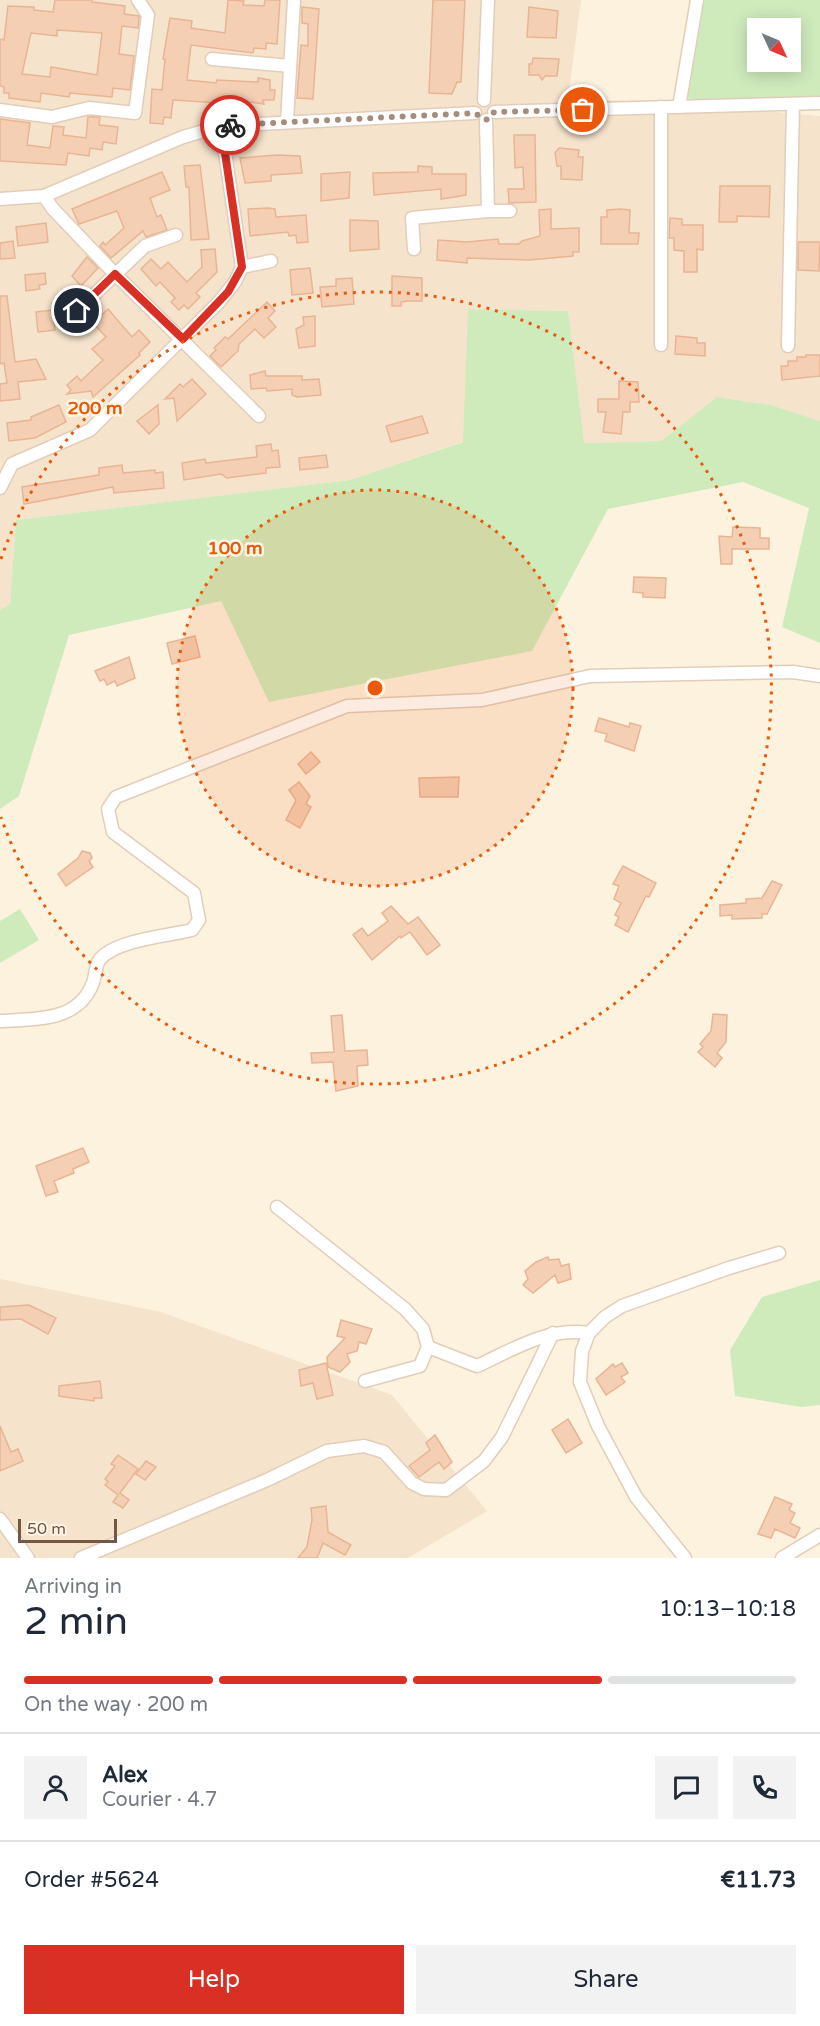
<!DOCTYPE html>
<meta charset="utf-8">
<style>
body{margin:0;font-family:"Varela Round",sans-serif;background:#f2f2f3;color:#1f2937;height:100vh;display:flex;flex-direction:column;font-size:22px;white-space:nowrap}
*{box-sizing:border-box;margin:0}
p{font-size:20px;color:#747a83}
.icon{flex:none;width:33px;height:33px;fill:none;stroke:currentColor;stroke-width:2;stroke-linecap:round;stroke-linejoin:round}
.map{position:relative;height:1558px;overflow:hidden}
.panel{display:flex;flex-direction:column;background:#fff;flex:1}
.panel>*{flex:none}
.needle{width:39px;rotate:134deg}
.buttons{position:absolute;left:747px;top:18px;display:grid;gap:12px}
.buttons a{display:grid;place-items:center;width:54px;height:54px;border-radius:0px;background:#fff;box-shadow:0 3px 15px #0003;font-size:30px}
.scale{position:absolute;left:18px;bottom:15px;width:99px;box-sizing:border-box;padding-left:6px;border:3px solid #745745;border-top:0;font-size:16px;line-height:21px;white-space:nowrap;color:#745745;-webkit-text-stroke:4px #fff5e5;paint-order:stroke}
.pin{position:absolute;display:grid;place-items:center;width:51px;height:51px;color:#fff;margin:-26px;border:3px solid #fff;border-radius:50%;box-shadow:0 2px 6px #0007}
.courier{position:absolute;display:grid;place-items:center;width:60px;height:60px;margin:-30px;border:4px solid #d93025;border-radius:50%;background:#fff;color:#222;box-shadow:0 2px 8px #0007}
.overview em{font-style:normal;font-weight:600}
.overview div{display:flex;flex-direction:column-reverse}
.overview{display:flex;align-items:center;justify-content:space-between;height:102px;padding:0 24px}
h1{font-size:39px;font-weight:600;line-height:45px}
.bar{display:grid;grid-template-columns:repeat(4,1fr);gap:9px 6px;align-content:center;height:72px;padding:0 24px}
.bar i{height:8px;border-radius:4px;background:#e0e1e3}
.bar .current{background:#d93025}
.bar p{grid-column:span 4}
.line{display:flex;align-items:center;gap:15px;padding:0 24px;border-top:2px solid #e0e1e3}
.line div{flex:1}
.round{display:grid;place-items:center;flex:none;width:63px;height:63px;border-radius:0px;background:#f2f2f3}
.primary-button{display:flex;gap:12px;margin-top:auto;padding:12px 24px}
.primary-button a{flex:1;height:69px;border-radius:0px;background:#d93025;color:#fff;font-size:24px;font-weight:600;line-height:69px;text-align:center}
.primary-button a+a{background:#f2f2f3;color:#1f2937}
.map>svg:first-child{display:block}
.residential{fill:#f5e3cc}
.green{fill:#cfebbc;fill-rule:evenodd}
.building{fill:#f4cfb4;stroke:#e8b594;stroke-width:1.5;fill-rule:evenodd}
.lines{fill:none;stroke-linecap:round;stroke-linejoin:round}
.minor-casing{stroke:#e2cdba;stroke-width:15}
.minor{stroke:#fff;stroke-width:12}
.done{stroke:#a48d7b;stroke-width:6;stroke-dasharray:0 10.8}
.route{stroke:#d93025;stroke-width:8}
.ring{fill:none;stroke:#e8590c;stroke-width:3;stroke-dasharray:3 6}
.centre{fill:#e8590c;stroke:#fff5e5;stroke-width:3}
.ring-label{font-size:18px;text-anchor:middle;font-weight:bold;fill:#e8590c;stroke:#fff5e5;stroke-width:5;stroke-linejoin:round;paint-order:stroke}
</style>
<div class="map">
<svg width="820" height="1558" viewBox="0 0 820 1558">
<rect width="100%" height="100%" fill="#fdf2de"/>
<g class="residential">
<path d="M0 0H581L568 99 665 102 820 116V421L771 405 717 397 661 441 583 443 568 311 468 309 464 441 350 480 16 520 10 604 0 610Z"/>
<path d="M0 1279 161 1312 392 1395 487 1511 408 1558H0Z"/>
</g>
<g class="green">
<path d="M703 0H820V99L695 104 689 101 687 90ZM758 28H790V62H758Z"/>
<path d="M468 309 568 311 584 443 661 441 717 397 771 405 820 421V643L782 627 809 508 743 482 608 509 532 651 269 702 221 601 69 635 19 796 0 809V610L10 604 16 520 350 480 463 442Z"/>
<path d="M20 909 39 940 0 963V921Z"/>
<path d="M820 1280V1405L801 1407 735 1396 730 1350 762 1297Z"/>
</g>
<g class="building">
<path d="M55 0H92V2L125 6 124 14 139 16 138 28 122 26 119 54 134 56 130 90 113 88 112 97 70 93 69 97 41 93 40 102 9 98V93H4V87L0 86V39L4 40 8 6 34 7V10L53 12ZM57 30 102 33 97 75 51 67 50 77 22 74 31 33 57 36Z"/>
<path d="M228 0 244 1 243 5 264 6 265 0H280L277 44 266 43V49L254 48 253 53 191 45 187 80 216 83 217 80 258 82V78L270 80V90H275L274 100H263L264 104 236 100 235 104 173 100 171 118 164 117 163 124 150 123 152 89 162 90 165 59H163L170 18 192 21 191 28 225 33Z"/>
<path d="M433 0H465L461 82H457L452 94 429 93Z"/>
<path d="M302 7 319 9 313 99 297 98 301 45 308 46V24L302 23Z"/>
<path d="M529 7 558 11 556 38 527 37Z"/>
<path d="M533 58 559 59 557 76H545L542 80 539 75H529V64H532Z"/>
<path d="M88 117H100L99 125 118 127 116 144 103 142 102 150 90 148 89 156 68 153 66 165 0 161V119L30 123 27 145 50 148 53 126 64 127 63 135 86 138Z"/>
<path d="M514 135H535L536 202 509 203 508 189H524L523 167 515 168Z"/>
<path d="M559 148 579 150 578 157H583L582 180 561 179V166H557L555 153Z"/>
<path d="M277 155 300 156 302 173 271 175V181L245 183 240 158Z"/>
<path d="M200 165 209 239 191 240 189 187H186L184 166Z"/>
<path d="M418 166 432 167V174H466V195L441 199V189L374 195 373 173 418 172Z"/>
<path d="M162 172 170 190 150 198 157 217 161 215 167 230 146 237 143 231 111 258 100 246 103 242 105 245 124 228 117 211 79 224 72 209Z"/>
<path d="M350 172 349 198 321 201V174Z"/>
<path d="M720 186H770L769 217 737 216V222H719Z"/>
<path d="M268 208 275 209 276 217 306 215 308 242 297 243 296 235 289 236 288 232 250 236 248 209Z"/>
<path d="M551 209V229L579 228V252H573V256L529 260 467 258V263L437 260 438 240 467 242 498 239 499 244H519L522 241 540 236 539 210Z"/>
<path d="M621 209 630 210 629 233H639L638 244H601V217H607V210Z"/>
<path d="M670 218 682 219V225H703V250L697 249V272H684V251L674 250V238H669Z"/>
<path d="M350 220 378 221 379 249 350 251Z"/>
<path d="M46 223 48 242 18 246 16 227Z"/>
<path d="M13 241 15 258 0 259V243Z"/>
<path d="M798 242H820L819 271 798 270Z"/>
<path d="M215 249 217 272 196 293 200 297 188 309 184 305 179 310 171 302 175 298 160 282 156 286 141 269 151 259 161 269 168 262 187 282 202 267 201 250Z"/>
<path d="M87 257 98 268 81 286 72 276Z"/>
<path d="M310 268 313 293 292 295 290 270Z"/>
<path d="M45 273 46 284 39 285 40 289 26 291 25 275Z"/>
<path d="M392 276 422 278V301H408L401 302V306H392Z"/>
<path d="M352 278 354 304 322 307 320 287 336 286V279Z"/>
<path d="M0 296H7L15 362 36 359 46 379 18 382 20 399 0 401V384L7 383 4 363 0 364Z"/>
<path d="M267 302 275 311 268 318 276 327 264 338 255 329 239 344 238 351 221 367 210 356 216 350 214 348 225 337 228 339Z"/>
<path d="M108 309 132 337 139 330 150 342 139 353 140 355 93 397 91 391 67 394 71 390 67 385 77 376 81 381 103 360 92 349 106 337 93 323Z"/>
<path d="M53 310 55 330 38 332 36 312Z"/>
<path d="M315 316V346L299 348 296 329 304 325 303 317Z"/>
<path d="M676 336 697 338V343H705V356L675 354Z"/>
<path d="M806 355H820V376L782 380 781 366H788V361H797V357H806Z"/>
<path d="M265 371 266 376H302V380L319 379 321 395 297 397 292 395V389L267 391 266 388 251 389 250 375Z"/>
<path d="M192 379 206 394 177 421 174 398 165 399 180 384 183 387Z"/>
<path d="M619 381 638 382 639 402H630V412H623L621 434 603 432 606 412H598V399H619Z"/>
<path d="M59 405 66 422 35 438 9 441 7 423 31 420V417Z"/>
<path d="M158 405 159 424 149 434 137 421Z"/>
<path d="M422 416 428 433 391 442 386 426Z"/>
<path d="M271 444 272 451 278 450 280 467 266 468V473L227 478 221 474 184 480 182 463 205 459 206 463 257 457 256 446Z"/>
<path d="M326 455 328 467 300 470 299 458Z"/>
<path d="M122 465 123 473 155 470V473L163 472 164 488 114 493 113 487 24 504 22 487 99 475V468Z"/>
<path d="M733 527 760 528V538H769V549H732V564H721L719 536 732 537Z"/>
<path d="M634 577 666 578 665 598 643 597V593L633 592Z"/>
<path d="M195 636 200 657 172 664 167 643Z"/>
<path d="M129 657 135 678 117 686 115 681 107 685 104 679 100 681 95 671Z"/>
<path d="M599 718 629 727 630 723 641 726 634 751 605 741 607 734 595 731Z"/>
<path d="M311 752 320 762 306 774 298 764Z"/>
<path d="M459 777 458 797H420L419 778Z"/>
<path d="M299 782 310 796 306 804 311 807 300 828 286 820 296 800 289 790Z"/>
<path d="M82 851 90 853 92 858 89 861 93 867 66 886 58 874 78 858Z"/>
<path d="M623 866 656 883 649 897 646 896 628 932 615 925 619 917 615 915 621 903 614 899 619 886 613 884Z"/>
<path d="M772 881 782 885 767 914H762V918L732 919V915L720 916V905L746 903V899L762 898Z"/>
<path d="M391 906 408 924 418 917 440 945 427 955 410 932 401 938 400 936 372 960 353 935 362 928 368 936 388 921 382 913Z"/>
<path d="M713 1014 727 1015 726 1042 717 1053 722 1058 715 1067 698 1052 703 1047 700 1044 711 1031Z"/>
<path d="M342 1015 345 1051 367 1050 368 1065 357 1066 358 1086 336 1091 333 1062 312 1063 311 1053 334 1052 331 1016Z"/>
<path d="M83 1148 89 1162 73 1169 74 1173 54 1181 58 1192 46 1196 36 1166Z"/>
<path d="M548 1257 549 1260 559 1259 561 1266 569 1264 571 1279 558 1283 555 1275 533 1293 523 1285 528 1279 525 1271 536 1262Z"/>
<path d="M29 1305 56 1318 48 1334 21 1319 0 1320V1307Z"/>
<path d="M341 1320 372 1329 366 1344 359 1342 357 1351 347 1354 350 1362 340 1372 328 1367 327 1357 345 1338 337 1336Z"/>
<path d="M326 1363 333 1395 317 1399 313 1383 301 1386 299 1370Z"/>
<path d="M622 1363 628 1373 621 1377 625 1382 606 1395 596 1379 613 1364 615 1367Z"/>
<path d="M100 1381 102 1398H94V1401L59 1396V1386Z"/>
<path d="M568 1419 582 1443 566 1453 552 1430Z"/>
<path d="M0 1426 11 1452 18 1449 23 1461 0 1471Z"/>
<path d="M435 1435 452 1462 444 1469 439 1462 419 1477 409 1466 430 1450 426 1443Z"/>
<path d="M118 1455 138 1469 120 1493 129 1500 123 1508 113 1502 118 1495 105 1485 108 1482 105 1479 115 1466 111 1464Z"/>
<path d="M146 1461 156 1467 145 1480 136 1474Z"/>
<path d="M775 1497 792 1504 789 1510 795 1513 790 1523 800 1528 795 1538 775 1529 771 1538 758 1534Z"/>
<path d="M326 1506 328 1532 351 1545 345 1555 323 1543 317 1558H298L307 1547 312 1520 311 1508Z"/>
</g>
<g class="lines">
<defs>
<g id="minor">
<path d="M212 59 290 66"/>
<path d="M484 100 488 0"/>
<path d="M679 107 697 0"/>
<path d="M0 110 52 117 89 108 135 113 148 15 138 0"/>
<path d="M494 112 820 103"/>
<path d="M486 120 488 211H510"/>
<path d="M287 121 294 0"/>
<path d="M44 196 53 209 115 274 259 416"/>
<path d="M0 199 44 196 183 137 221 126 475 113"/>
<path d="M414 249 412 218 488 211"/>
<path d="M242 267 271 261"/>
<path d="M77 311 145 246 176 235"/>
<path d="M661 345V107"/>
<path d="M788 346 793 104"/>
<path d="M0 488 12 464 90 430 219 302 235 282 242 267 221 126"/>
<path d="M0 1021C34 1019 77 1022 92 985 96 977 95 965 100 959 117 940 167 936 192 930L199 920 194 893 113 832 108 809 116 797 347 706 482 700 590 676 793 672 820 676"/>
<path d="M277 1207 405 1309 423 1329 428 1347 420 1366 365 1381"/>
<path d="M428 1347 477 1366C514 1349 548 1327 589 1333"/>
<path d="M0 1519 28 1558"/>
<path d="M81 1558 267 1480 327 1451 364 1446 384 1452 412 1483 424 1489 446 1490 484 1461 502 1437 553 1333"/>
<path d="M685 1558 636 1497 598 1426 580 1382 582 1351 589 1333 605 1317 622 1306 729 1268 779 1253"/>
<path d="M782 1558 820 1535"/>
</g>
</defs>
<use href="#minor" class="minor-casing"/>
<use href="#minor" class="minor"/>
</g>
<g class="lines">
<path class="done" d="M230 125 475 113 485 120 491 118 494 112 583 110"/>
<path class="route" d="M77 311 115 274 183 339 228 292 242 267 221 126 230 125"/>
</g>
<circle cx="375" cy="688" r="198" fill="#e8590c" fill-opacity=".12"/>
<g class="ring">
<circle cx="375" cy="688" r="198"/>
<path d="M1 559A396 396 0 1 1 1 817"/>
</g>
<circle cx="375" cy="688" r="9" class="centre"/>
<g class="ring-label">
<text x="95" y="414">200 m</text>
<text x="235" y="554">100 m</text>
</g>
</svg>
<div class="buttons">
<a><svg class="needle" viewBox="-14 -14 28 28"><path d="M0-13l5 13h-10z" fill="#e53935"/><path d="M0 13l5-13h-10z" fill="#747a83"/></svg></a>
</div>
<div class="scale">50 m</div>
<div class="pin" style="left:583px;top:110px;background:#ea580c"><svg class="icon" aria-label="bag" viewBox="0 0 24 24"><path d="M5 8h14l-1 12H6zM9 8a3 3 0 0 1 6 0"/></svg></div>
<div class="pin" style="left:77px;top:311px;background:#1f2937"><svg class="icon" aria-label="home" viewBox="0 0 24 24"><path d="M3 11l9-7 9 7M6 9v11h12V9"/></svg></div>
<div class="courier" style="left:230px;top:125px"><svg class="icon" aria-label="bike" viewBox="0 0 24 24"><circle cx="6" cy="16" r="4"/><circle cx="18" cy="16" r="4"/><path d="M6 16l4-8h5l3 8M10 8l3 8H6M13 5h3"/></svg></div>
</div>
<section class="panel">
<div class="overview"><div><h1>2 min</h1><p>Arriving in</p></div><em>10:13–10:18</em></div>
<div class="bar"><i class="current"></i><i class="current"></i><i class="current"></i><i></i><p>On the way · 200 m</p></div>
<div class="line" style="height:108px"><a class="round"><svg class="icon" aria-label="person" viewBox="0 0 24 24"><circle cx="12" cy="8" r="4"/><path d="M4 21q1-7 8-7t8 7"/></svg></a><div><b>Alex</b><p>Courier · 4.7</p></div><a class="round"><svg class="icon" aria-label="chat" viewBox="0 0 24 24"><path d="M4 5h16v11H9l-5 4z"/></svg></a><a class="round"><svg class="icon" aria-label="phone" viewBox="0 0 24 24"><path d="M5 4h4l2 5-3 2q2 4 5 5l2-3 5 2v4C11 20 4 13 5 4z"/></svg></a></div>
<div class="line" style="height:78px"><div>Order #5624</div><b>€11.73</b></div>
<div class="primary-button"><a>Help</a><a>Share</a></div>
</section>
